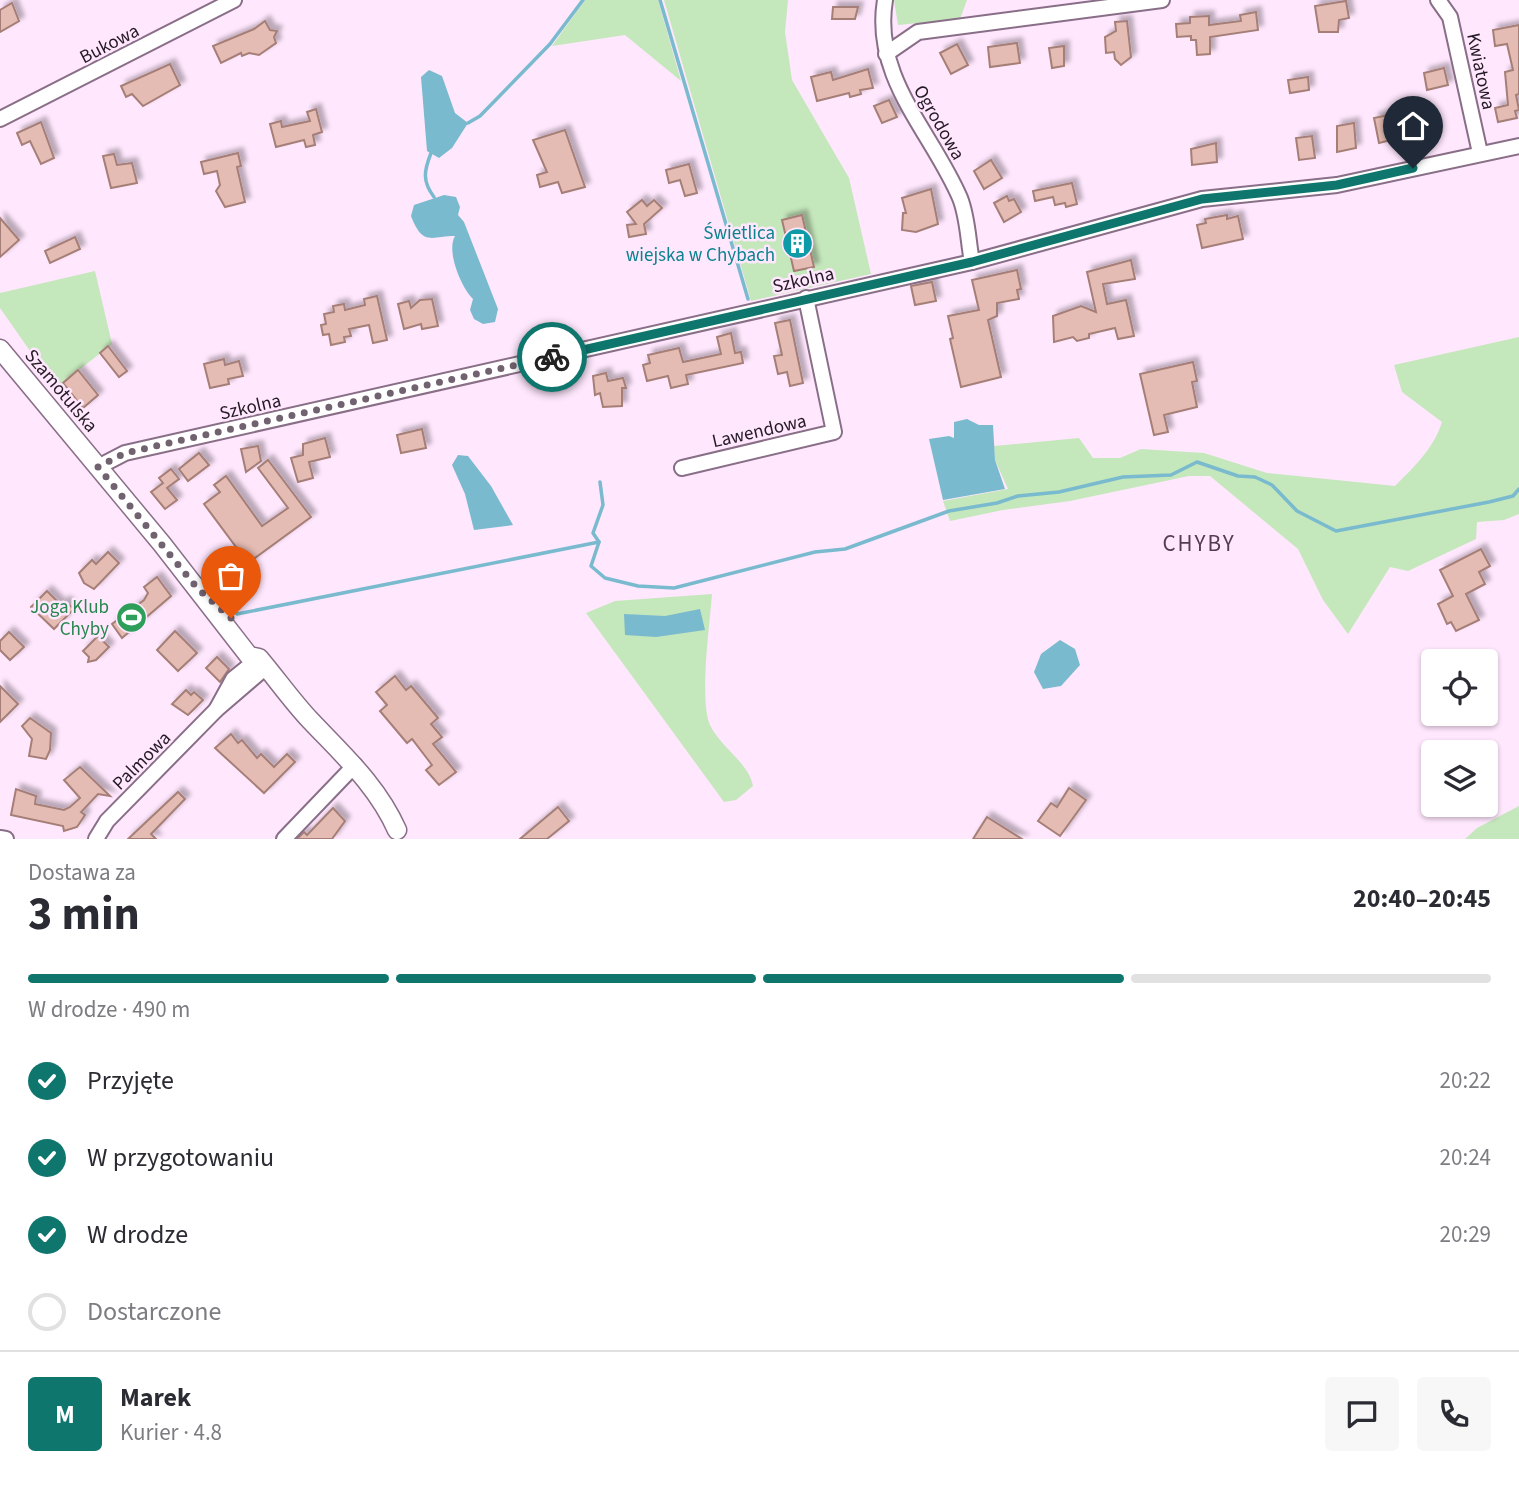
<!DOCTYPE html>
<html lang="pl">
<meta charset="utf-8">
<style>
body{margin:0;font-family:"Source Sans 3",sans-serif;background:#f7f7f7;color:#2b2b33;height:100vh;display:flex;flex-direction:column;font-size:26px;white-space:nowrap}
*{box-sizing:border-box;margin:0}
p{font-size:23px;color:#7c7c81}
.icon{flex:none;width:38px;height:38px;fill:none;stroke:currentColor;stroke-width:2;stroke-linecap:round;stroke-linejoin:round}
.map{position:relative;height:839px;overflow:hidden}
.panel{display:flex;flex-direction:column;background:#fff;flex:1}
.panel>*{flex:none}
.buttons{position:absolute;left:1421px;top:649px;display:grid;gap:14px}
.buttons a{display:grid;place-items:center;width:77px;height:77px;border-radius:7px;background:#fff;box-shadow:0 2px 5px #0004;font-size:35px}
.pin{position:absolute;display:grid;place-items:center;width:60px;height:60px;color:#fff;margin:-72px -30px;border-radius:50% 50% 50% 0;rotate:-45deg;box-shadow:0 0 7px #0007}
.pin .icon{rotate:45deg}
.courier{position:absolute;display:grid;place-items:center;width:70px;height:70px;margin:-35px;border:5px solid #0f766e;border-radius:50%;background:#fff;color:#222;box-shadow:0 2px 9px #0007}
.overview em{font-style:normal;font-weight:700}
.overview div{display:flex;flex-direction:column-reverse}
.overview{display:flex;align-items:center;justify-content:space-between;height:119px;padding:0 28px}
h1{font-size:46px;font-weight:700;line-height:52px}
.bar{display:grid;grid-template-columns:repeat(4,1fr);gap:10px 7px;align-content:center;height:84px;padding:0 28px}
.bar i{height:9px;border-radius:5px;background:#e1e1e2}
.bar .selected{background:#0f766e}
.bar p{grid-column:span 4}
.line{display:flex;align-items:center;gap:18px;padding:0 28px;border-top:2px solid #e1e1e2}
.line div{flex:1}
.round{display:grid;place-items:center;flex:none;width:74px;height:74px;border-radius:7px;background:#f7f7f7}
ol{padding:0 28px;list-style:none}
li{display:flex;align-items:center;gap:21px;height:77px}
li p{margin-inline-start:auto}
li .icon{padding:7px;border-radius:50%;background:#0f766e;color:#fff;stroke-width:4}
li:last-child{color:#7c7c81}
li i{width:38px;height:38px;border:4px solid #e1e1e2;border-radius:50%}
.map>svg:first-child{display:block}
.green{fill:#c5e7bc}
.water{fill:#79bace}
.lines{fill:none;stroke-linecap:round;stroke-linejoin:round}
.stream{stroke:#79bace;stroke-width:3.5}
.building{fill:#e5bcb3;stroke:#a57f77;stroke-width:2;filter:url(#shadow)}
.minor-casing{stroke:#896e87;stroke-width:18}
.tertiary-casing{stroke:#896e87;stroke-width:21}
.minor{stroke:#fff;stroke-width:14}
.tertiary{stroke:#fff;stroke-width:18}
.done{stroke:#716270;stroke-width:7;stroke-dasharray:0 12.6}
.route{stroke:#0f766e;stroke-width:9}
.labels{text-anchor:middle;stroke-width:5;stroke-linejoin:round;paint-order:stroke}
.street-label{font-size:19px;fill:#241a24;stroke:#ffe7fd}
.culture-label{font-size:19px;fill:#0d838f;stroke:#ffe7fd;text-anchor:end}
.leisure-label{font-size:19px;fill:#27864d;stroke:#ffe7fd;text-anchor:end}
.quarter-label{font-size:23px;letter-spacing:2px;fill:#543c52;stroke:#ffe7fd}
</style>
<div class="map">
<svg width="1519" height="839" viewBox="0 0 1519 839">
<defs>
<filter id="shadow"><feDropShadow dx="5" dy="-5" stdDeviation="2" flood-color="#0004"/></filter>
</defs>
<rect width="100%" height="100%" fill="#ffe7fd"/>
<g class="green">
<path d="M585 0H658L681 81 625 35 552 46Z"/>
<path d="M664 0H788L785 32 792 80 849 178 871 274 751 301Z"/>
<path d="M894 0H967L960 19 898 25Z"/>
<path d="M95 271 112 344 56 388 0 308V293Z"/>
<path d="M1519 337V514L1504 520 1477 522 1476 539 1408 571 1390 567 1348 634 1323 600 1298 549 1210 476H1189L1070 501 1003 510 950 521 943 501 1008 489 995 460 994 446 1079 438 1093 458H1120L1141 449 1204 453 1267 473 1395 486C1414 467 1434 448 1442 422L1402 392 1394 365Z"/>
<path d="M712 594C710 623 699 700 710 725 721 748 749 763 753 786L736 800 724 802 586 613 615 601Z"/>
<path d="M1519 806V839H1465L1477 828Z"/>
</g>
<g class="water">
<path d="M429 70 442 76 455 113 468 123 452 148 439 158 427 151 421 77Z"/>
<path d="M444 195 456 197 460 207 458 215 464 222 498 309 495 322 483 324 474 319 470 310 473 299C461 287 446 251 455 236 431 236 423 247 411 216L414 205Z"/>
<path d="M967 419 979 425H993L995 460 1005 489 943 500 929 439 949 436 954 438V422Z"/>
<path d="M458 455 468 456 491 486 513 525 474 530 465 494 452 465Z"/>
<path d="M700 609 705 630 656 637 625 635 624 614 665 616Z"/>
<path d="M1060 640 1075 649 1080 665 1061 686 1043 689 1034 672 1041 654Z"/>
</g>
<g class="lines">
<g class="stream">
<path d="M660 0 748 299"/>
<path d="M468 123 480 116 550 44 583 0"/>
<path d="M431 153C424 171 422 181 434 197"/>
<path d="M600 482 603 505 593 533 599 542 591 566 605 578 638 586 674 588 815 552 845 549 949 511 997 503 1018 496 1059 492 1123 477 1171 475 1197 462 1238 476 1255 477 1272 485 1297 511 1336 531 1489 502 1513 496 1519 489"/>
<path d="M237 614 599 542"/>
</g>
</g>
<g class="building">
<path d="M1346 1 1349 18 1339 20 1338 32H1319L1315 6Z"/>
<path d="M12 3 19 21 0 32V10Z"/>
<path d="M833 7H858L855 19H832Z"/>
<path d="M1256 12 1258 30 1210 37V54L1197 55 1196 40H1191V36L1177 37 1176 24 1190 23V17L1209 16V25L1241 21 1240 15Z"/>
<path d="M265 21 270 30 277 31 274 37 276 43 259 55 249 53 242 56 241 53 221 63 213 46 254 29Z"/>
<path d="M1127 21 1131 57 1121 65 1115 59 1114 52 1106 53 1105 37 1116 31 1115 22Z"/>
<path d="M1519 25V94L1516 95 1519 110 1515 111 1517 118 1498 122 1495 108 1508 105 1505 72 1513 70 1507 44 1495 46 1493 30Z"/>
<path d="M1017 43 1020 63 990 67 988 47Z"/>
<path d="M957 44 968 65 951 74 940 53Z"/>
<path d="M1064 46V66L1052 68 1049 48Z"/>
<path d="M170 64 180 85 143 106 132 94 126 97 121 86Z"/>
<path d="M1444 68 1448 85 1427 90 1424 73Z"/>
<path d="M868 69 873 88 860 90 861 94 850 97 849 93 817 101 811 77 831 72 833 80Z"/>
<path d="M1308 77 1309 90 1290 93 1288 80Z"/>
<path d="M889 100 897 117 882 123 874 106Z"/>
<path d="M316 109 322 132 313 135 315 145 306 147 304 140 276 147 270 124 281 121 282 127 310 121 307 112Z"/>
<path d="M1389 115 1395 139 1379 143 1374 118Z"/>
<path d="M41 122 54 158 41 164 30 141 22 145 17 133Z"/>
<path d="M1354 123 1356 148 1337 152V126Z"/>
<path d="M565 130 585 187 562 193 558 182 540 187 537 175 547 172 533 140Z"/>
<path d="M1312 136 1315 158 1299 160 1296 138Z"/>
<path d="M1216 143 1217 162 1192 165 1191 149Z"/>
<path d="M238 153 241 166 237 167 245 202 225 207 216 191 220 185 217 171 204 174 201 162Z"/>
<path d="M114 154 117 165 132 163 137 183 111 188 103 156Z"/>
<path d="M991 160 1002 178 984 189 974 171Z"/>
<path d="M689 164 697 193 685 196 680 180 669 183 666 170Z"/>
<path d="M1072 183 1077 204 1066 207 1065 203 1055 205 1053 197 1035 201 1033 191Z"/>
<path d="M931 189 938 224 916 232 902 230 903 213H906L902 198Z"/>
<path d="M1007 196 1009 201 1014 199 1021 212 1004 222 994 203Z"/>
<path d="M642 200 647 206 654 200 662 208 644 224 646 234 629 237 627 225 636 224 627 212Z"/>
<path d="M802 215 814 267 794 271 782 220Z"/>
<path d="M1227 215V219L1238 216 1243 239 1202 248 1197 225 1206 223 1205 219Z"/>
<path d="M0 218 19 240 0 257Z"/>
<path d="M75 237 80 249 50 263 45 251Z"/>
<path d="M1131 260 1135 279 1103 284 1107 304 1126 300 1134 336 1118 339 1115 328 1089 334V338L1077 341 1073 337 1054 342 1053 316 1081 306 1096 312 1087 272Z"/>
<path d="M1017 270 1021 289 1017 290 1019 299 997 303V316L988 320 1001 377 961 387 950 339 953 338 948 316 979 310 972 280Z"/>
<path d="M932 282 936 301 915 305 911 286Z"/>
<path d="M377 296 387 340 373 343 369 325 349 329 351 336 344 337 345 342 331 345 329 334 323 335 321 325 326 324 324 314 334 312 333 306 344 304 345 310 365 305 364 299Z"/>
<path d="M432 299 438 326 422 329 421 324 404 329 398 304 409 301 411 308 420 300Z"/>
<path d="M790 320 803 383 790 386 787 372 778 374 774 356 782 355 775 323Z"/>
<path d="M731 333 735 353 741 352 743 363 686 375 688 384 671 388 668 376 647 381 643 365 650 363 648 355 679 348 683 362 721 354 717 337Z"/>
<path d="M108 346 127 371 119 377 100 353Z"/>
<path d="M224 359 225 365 239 361 243 376 228 379 229 384 210 388 204 364Z"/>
<path d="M1193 362 1197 381 1192 382 1197 407 1164 415 1168 432 1154 435 1140 374Z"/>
<path d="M78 370 98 395 83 408 63 383Z"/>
<path d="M606 373 608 381 623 378 626 388H622V406L603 407 600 393 595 395 593 376Z"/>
<path d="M422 429 426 448 401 453 397 435Z"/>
<path d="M325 438 330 457 309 462 313 478 298 482 291 458 303 455V444Z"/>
<path d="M258 446 261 461 246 472 241 449Z"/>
<path d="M199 453 209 465 188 481 179 469Z"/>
<path d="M268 460 311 517 248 563 204 504 220 492 214 485 226 476 262 526 288 508 258 468Z"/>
<path d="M171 469 179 479 167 488 177 500 165 509 151 492 163 483 159 478Z"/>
<path d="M1481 549 1490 566 1479 572 1485 584 1466 594 1479 620 1456 631 1451 622 1447 624 1438 604 1453 596 1440 570Z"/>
<path d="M108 552 119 563 94 589 84 583 79 573 92 560 96 564Z"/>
<path d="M157 577 171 596 122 638 112 624 144 600 148 593 144 587Z"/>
<path d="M47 591 61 605 65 601 74 609 54 629 31 607Z"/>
<path d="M175 631 197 653 178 671 157 650Z"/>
<path d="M9 632 24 647 10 660 0 650V641Z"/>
<path d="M98 636 109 647 96 660 88 662 89 657 83 651Z"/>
<path d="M217 657 229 669 220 682 206 668Z"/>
<path d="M395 676 406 690 411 686 438 718 431 724 442 737 433 744 456 772 439 785 426 770 432 765 412 739 407 743 380 711 387 705 376 692Z"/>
<path d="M0 686 18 704 0 722Z"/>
<path d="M186 690 191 695 194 692 203 700 188 715 172 704Z"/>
<path d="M30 718 51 733 50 750 46 759 29 756 32 739 22 726Z"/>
<path d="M231 734 238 743 242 740 257 758 261 754 274 767 287 754 295 762 264 793 215 748Z"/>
<path d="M80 767 110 796 98 794 81 812 85 815 77 827 64 831 63 826 11 815 16 789 36 796 35 804 64 810 70 807 80 798 64 780Z"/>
<path d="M1069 788 1086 800 1060 836 1038 821 1051 803 1057 807Z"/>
<path d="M178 792 185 799 151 834 156 839H128Z"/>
<path d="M558 807 569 821 547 839H520Z"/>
<path d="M333 808 345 821 332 839H297L304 832 307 835Z"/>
<path d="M987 817 1022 839H973Z"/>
</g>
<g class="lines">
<defs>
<g id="minor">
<path d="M885 0C872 78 932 132 960 198 968 218 968 241 972 262"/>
<path d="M1438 0 1450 17 1480 153"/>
<path d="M886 54 918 32 1162 0"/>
<path d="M0 119 234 0"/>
<path d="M98 467 125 453 972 262 1202 199 1337 185 1519 146"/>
<path d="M682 468 834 432 806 298"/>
<path d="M259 658 233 679 216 710 266 667"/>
<path d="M0 838 6 839"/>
<path d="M96 839 107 821 216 710"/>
<path d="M284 839 355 765"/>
</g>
<path id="tertiary" d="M0 349 162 544 249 656 259 658C276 678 292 701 310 720 343 755 377 785 397 830"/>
</defs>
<use href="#minor" class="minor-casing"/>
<use href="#tertiary" class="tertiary-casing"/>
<use href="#minor" class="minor"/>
<use href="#tertiary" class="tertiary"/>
</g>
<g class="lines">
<path class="done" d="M231 618 198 589 98 467 125 453 552 357"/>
<path class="route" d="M552 357 972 262 1202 199 1337 185 1413 168"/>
</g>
<defs>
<symbol id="building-disc" viewBox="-11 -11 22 22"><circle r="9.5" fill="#0f9aa8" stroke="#ffe7fd"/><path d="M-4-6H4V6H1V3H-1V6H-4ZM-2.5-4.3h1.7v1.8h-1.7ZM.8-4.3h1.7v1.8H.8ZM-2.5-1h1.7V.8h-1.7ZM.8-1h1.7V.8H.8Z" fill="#fff"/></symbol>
<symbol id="stadium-disc" viewBox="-11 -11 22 22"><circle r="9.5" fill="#2e9e5b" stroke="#ffe7fd"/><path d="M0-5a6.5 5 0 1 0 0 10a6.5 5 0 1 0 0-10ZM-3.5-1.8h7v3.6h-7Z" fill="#fff"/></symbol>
</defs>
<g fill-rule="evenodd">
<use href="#building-disc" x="780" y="226" width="35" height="35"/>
<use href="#stadium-disc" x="114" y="600" width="35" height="35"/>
</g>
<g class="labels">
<g class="street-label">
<text transform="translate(109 43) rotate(-27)" y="7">Bukowa</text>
<text transform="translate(1482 71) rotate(78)" y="7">Kwiatowa</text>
<text transform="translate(940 122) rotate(60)" y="7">Ogrodowa</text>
<text transform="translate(803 279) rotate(-13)" y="7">Szkolna</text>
<text transform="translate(62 390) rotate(50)" y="7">Szamotulska</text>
<text transform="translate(250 406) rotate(-13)" y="7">Szkolna</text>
<text transform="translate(759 430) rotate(-13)" y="7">Lawendowa</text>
<text transform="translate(141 760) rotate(-45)" y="7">Palmowa</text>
</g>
<g class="culture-label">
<text x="775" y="239">Świetlica<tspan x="775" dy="22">wiejska w Chybach</tspan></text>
</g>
<g class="leisure-label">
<text x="109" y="613">Joga Klub<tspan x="109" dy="22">Chyby</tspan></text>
</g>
<g class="quarter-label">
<text x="1199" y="551">CHYBY</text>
</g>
</g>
</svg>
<div class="buttons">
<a><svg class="icon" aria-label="locate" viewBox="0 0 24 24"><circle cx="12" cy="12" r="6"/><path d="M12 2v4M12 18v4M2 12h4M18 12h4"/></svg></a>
<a><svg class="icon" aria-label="layers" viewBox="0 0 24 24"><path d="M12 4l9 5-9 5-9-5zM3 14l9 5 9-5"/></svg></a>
</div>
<div class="pin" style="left:231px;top:618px;background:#ea580c"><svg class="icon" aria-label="bag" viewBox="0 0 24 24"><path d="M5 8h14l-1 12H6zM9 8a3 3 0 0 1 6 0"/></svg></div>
<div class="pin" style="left:1413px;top:168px;background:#1f2937"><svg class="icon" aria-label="home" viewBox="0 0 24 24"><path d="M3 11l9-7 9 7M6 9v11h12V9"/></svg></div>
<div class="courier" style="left:552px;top:357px"><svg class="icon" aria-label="bike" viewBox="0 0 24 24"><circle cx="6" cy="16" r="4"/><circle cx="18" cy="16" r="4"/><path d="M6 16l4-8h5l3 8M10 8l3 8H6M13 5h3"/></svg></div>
</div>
<section class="panel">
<div class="overview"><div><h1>3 min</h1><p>Dostawa za</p></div><em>20:40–20:45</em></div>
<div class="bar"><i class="selected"></i><i class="selected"></i><i class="selected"></i><i></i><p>W drodze · 490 m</p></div>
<ol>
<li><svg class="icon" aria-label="check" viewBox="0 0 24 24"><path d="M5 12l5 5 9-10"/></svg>Przyjęte<p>20:22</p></li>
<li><svg class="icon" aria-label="check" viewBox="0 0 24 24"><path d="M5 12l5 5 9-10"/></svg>W przygotowaniu<p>20:24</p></li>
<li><svg class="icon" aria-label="check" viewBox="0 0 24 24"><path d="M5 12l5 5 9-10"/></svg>W drodze<p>20:29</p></li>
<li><i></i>Dostarczone</li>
</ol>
<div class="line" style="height:126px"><b class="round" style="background:#0f766e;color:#fff">M</b><div><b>Marek</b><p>Kurier · 4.8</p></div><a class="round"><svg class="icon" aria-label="chat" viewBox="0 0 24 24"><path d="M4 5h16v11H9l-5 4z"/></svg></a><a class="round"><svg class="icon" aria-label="phone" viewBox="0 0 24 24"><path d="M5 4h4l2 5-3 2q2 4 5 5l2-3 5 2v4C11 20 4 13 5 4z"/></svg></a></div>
</section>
